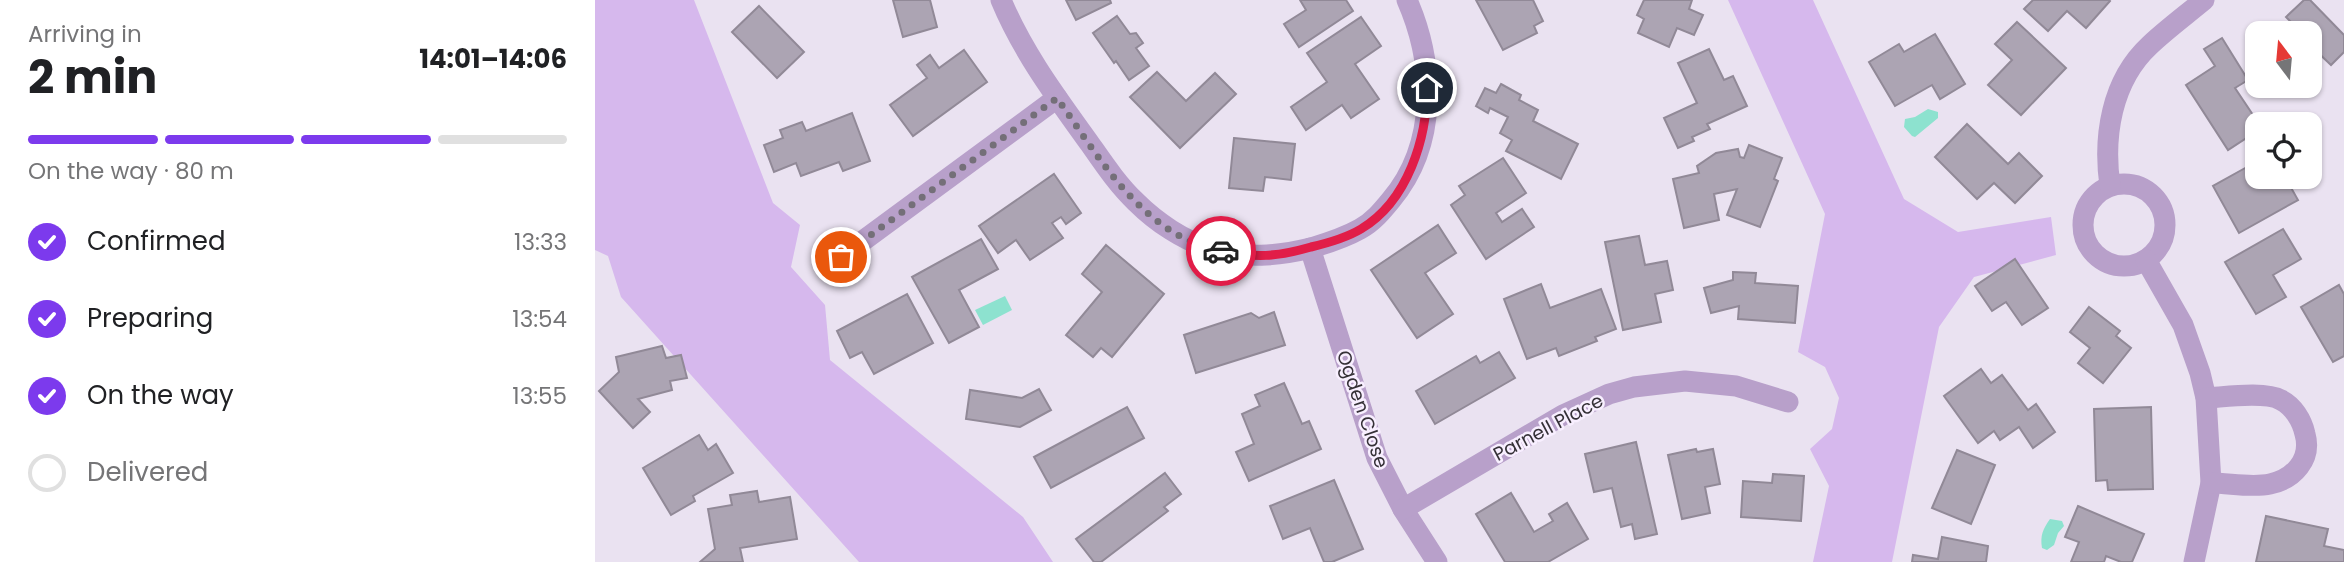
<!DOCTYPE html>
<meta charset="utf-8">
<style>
body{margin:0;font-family:Poppins,sans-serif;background:#f6f6f6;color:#202124;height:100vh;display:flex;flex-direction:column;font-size:26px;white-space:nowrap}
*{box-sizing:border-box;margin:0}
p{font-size:23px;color:#757577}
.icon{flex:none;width:38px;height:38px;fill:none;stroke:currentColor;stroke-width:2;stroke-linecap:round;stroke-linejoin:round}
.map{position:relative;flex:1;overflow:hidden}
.side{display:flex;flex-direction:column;background:#fff;width:595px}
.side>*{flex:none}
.needle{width:46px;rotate:344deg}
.tools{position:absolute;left:1650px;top:21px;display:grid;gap:14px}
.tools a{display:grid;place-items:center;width:77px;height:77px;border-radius:14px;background:#fff;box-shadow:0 2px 5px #0004;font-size:35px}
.pin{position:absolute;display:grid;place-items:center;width:60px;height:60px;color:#fff;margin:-30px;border:4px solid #fff;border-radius:50%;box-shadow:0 2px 7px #0007}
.courier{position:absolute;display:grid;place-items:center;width:70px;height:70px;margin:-35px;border:5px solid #e11d48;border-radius:50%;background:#fff;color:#222;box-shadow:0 2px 9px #0007}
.head em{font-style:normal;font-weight:700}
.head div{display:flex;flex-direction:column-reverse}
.head{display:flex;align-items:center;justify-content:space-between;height:119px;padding:0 28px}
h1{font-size:46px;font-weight:700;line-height:52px}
.bar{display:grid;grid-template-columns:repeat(4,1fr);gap:10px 7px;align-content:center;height:84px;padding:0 28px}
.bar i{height:9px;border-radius:5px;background:#e0e0e0}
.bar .current{background:#7c3aed}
.bar p{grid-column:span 4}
ol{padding:0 28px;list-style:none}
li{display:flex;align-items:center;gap:21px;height:77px}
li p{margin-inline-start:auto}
li .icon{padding:7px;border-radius:50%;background:#7c3aed;color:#fff;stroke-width:4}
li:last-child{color:#757577}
li i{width:38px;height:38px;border:4px solid #e0e0e0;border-radius:50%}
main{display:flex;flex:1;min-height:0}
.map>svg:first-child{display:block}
.green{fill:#d6b8ed}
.water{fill:#8de2cf}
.building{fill:#aca4b3;stroke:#918997;stroke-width:2}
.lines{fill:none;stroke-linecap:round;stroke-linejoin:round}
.street{stroke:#b8a0ca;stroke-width:21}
.done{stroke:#746f78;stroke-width:7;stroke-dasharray:0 12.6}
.route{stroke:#e11d48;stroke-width:9}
.labels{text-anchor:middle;stroke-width:5;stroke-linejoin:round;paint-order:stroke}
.street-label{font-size:19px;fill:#353137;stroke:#f8efff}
</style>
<main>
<section class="side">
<div class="head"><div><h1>2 min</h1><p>Arriving in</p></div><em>14:01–14:06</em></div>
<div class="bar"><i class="current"></i><i class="current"></i><i class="current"></i><i></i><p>On the way · 80 m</p></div>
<ol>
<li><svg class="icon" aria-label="check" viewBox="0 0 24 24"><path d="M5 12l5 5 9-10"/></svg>Confirmed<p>13:33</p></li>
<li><svg class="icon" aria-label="check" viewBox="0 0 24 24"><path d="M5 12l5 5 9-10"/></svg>Preparing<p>13:54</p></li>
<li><svg class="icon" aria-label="check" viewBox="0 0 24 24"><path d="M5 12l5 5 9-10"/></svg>On the way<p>13:55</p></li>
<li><i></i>Delivered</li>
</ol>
</section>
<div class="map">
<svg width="1749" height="562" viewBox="0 0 1749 562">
<rect width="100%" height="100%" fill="#eae2f1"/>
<g class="green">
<path d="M0 0H99L178 203 205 225 196 267 230 305 235 360 428 517 458 562H264L26 297 13 256 0 250Z"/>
<path d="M1133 0H1218L1309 199 1363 232 1456 217 1461 255 1379 277 1344 327 1297 562H1218L1234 486 1215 449 1237 429 1244 398 1230 367 1203 352 1230 214Z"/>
</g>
<g class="water">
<path d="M1333 109 1343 112V118L1320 137 1317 136 1309 127 1310 119 1320 117Z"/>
<path d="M410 296 417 310 388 325 380 310Z"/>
<path d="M1455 519 1467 521 1469 526 1463 533 1459 545 1452 550 1447 548C1445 535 1448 529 1455 519Z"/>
</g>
<g class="building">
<path d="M298 0H335L342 27 308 37Z"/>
<path d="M471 0H515L516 3 481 20Z"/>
<path d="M705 0H751L758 11 704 47 689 24 711 10Z"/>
<path d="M881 0H938L948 21 939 26 942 33 908 50Z"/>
<path d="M1049 0H1097L1094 9 1108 15 1099 35 1082 28 1074 47 1043 33 1049 19 1042 15Z"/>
<path d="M1438 0H1514L1515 1 1491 28 1472 11 1453 31 1429 9Z"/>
<path d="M1709 0H1715L1749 35V52L1736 65 1715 45V33H1682L1695 21 1691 17Z"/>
<path d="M164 6 209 52 182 78 137 32Z"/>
<path d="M522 16 535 34 541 33 548 43 541 48 554 66 534 80 521 61 519 63 498 33Z"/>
<path d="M766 17 786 46 760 64 784 99 756 118 747 105 711 130 696 107 732 82 712 53Z"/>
<path d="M1422 22 1471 68 1426 115 1393 85 1417 60 1400 44Z"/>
<path d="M1340 34 1370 84 1345 99 1337 85 1300 106 1274 62 1304 44 1309 52Z"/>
<path d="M1627 38 1653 80 1640 88 1664 124 1662 131 1633 150 1591 85 1620 66 1609 49Z"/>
<path d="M1114 49 1129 80 1138 76 1152 106 1112 124 1115 129 1097 137 1099 141 1083 148 1069 118 1102 103 1083 63Z"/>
<path d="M369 50 392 82 318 136 295 105 332 78 322 65 335 55 344 68Z"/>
<path d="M562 72 591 101 620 73 641 94 585 148 535 97Z"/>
<path d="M906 84 926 95 924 100 943 110 938 121 983 144 966 179 911 151 917 140 905 133 913 117 895 108 893 113 881 106 890 88 901 93Z"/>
<path d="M257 113 275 161 248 171 244 162 206 176 201 163 179 172 169 145 188 138 185 130 207 122 211 131Z"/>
<path d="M1372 124 1413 164 1424 153 1447 176 1420 203 1399 183 1382 199 1340 157Z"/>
<path d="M639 138 700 144 696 180 670 177 668 191 634 188Z"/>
<path d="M1154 145 1187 158 1179 179 1183 181 1165 227 1132 215 1142 189 1119 194 1124 220 1089 228 1078 179 1104 173 1102 166 1121 153 1143 149 1145 157 1149 158Z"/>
<path d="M908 158 931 193 901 213 907 222 927 209 939 227 891 259 856 205 870 195 864 186Z"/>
<path d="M1652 167 1663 186 1680 177H1690L1703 200 1644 233 1618 186Z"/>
<path d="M459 174 486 213 471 224 466 217 457 223 468 238 435 260 421 240 403 253 384 226Z"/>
<path d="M843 225 861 253 830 273 858 314 822 338 776 270Z"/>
<path d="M1688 229 1706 259 1678 275 1691 297 1661 314 1630 262Z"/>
<path d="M1044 236 1050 265 1072 261 1078 290 1060 294 1066 322 1028 330 1010 242Z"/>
<path d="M386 239 403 269 364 290 384 327 354 343 317 277Z"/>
<path d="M511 245 569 294 517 357 506 348 498 357 471 335 507 292 487 274Z"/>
<path d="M1420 259 1453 308 1427 325 1411 302 1397 311 1380 286Z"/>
<path d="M1138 272 1161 273 1160 283 1203 286 1200 323 1143 319 1144 306 1116 313 1109 288 1138 280Z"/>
<path d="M946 284 955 308 1006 289 1021 329 1000 337 1002 341 964 356 961 348 932 359 909 299Z"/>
<path d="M1744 285 1749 294V356L1738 362 1706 307Z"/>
<path d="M312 294 338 343 279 374 267 352 255 358 242 331Z"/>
<path d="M1494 307 1525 331 1521 336 1536 348 1508 383 1483 363 1495 348 1475 332Z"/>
<path d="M679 312 690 345 601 373 589 335 656 313 664 318Z"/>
<path d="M67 346 71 358 86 355 92 378 75 381 77 390 43 399 55 412 38 428 4 391 24 372 21 357Z"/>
<path d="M904 352 920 378 840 424 821 391 881 356 885 363Z"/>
<path d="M1386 369 1396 383 1407 375 1433 410 1441 404 1460 432 1438 448 1424 427 1405 440 1399 431 1383 443 1349 396Z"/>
<path d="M689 383 707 424 714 421 726 449 654 481 641 452 659 444 647 414 665 406 660 395Z"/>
<path d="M444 389 456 410 425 427 371 419 375 390 427 398Z"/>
<path d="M532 407 549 438 456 488 439 457Z"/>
<path d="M1556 407 1558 489 1513 490 1512 480 1501 481 1499 409Z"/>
<path d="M104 435 113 450 121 444 138 473 98 496 100 501 76 515 48 468Z"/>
<path d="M1041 442 1062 534 1040 539 1037 524 1026 527 1017 488 999 492 990 454Z"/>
<path d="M1101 449 1102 452 1118 449 1125 484 1110 487 1115 513 1087 519 1073 455Z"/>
<path d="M1362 450 1400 465 1376 524 1337 508Z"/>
<path d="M570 473 586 494 569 507 573 511 506 562H499L481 539Z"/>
<path d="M1178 474 1209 476 1206 521 1146 517 1148 481 1177 483Z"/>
<path d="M739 480 768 549 737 562H729L715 528 688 539 675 506Z"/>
<path d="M162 491 164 502 195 497 202 539 145 548 148 562H105L120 549 113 509 137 505 135 495Z"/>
<path d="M916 493 939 532 958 521 954 514 972 503 993 539 953 562H910L881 514Z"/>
<path d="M1483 506 1549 534 1537 562H1526L1511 556 1509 562H1476L1484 542 1470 537Z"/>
<path d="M1671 516 1733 529 1729 546 1749 550V562H1661Z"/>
<path d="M1347 537 1393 546 1391 562H1317L1318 555 1343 559Z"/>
</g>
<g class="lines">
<g class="street">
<path d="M406 0C428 53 462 98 495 144 509 164 523 185 541 202 561 222 589 241 617 249 651 259 682 256 716 248 733 243 749 238 765 229 778 222 787 211 796 200 843 144 840 64 812 0"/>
<circle cx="1529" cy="225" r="41"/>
<path d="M1515 186C1508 137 1516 81 1555 45 1572 29 1591 15 1609 0"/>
<path d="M715 248 782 458 808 509 842 562"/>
<path d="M246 257 462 98"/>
<path d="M1551 260 1588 325 1605 373 1611 398 1616 483 1599 562"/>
<path d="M1611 398C1630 397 1670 391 1686 400 1698 406 1707 420 1710 434 1717 459 1699 479 1675 484 1657 488 1634 483 1616 483"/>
<path d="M808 509 968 415 1014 394 1039 387 1090 381 1141 386 1193 402"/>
</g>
</g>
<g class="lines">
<path class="done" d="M246 257 462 98C504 157 548 236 626 251"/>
<path class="route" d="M626 251C661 258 681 257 716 247 733 243 751 238 766 229 813 201 832 138 832 88"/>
</g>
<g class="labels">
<g class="street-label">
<text transform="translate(768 409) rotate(71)" y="7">Ogden Close</text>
<text transform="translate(953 427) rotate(-28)" y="7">Parnell Place</text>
</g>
</g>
</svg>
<div class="tools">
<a><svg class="needle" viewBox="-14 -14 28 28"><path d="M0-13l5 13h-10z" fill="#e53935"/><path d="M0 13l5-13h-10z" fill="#757577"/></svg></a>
<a><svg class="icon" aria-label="locate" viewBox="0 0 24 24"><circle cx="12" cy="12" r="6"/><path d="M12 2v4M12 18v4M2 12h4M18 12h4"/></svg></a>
</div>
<div class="pin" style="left:246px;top:257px;background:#ea580c"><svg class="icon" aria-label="bag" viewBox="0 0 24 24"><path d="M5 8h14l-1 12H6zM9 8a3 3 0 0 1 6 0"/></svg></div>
<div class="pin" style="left:832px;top:88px;background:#1f2937"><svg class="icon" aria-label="home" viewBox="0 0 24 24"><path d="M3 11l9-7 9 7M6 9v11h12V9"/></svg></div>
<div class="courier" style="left:626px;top:251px"><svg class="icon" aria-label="car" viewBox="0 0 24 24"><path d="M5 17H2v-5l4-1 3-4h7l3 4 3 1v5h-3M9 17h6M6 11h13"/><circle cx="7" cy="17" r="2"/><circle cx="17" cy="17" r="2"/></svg></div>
</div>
</main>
